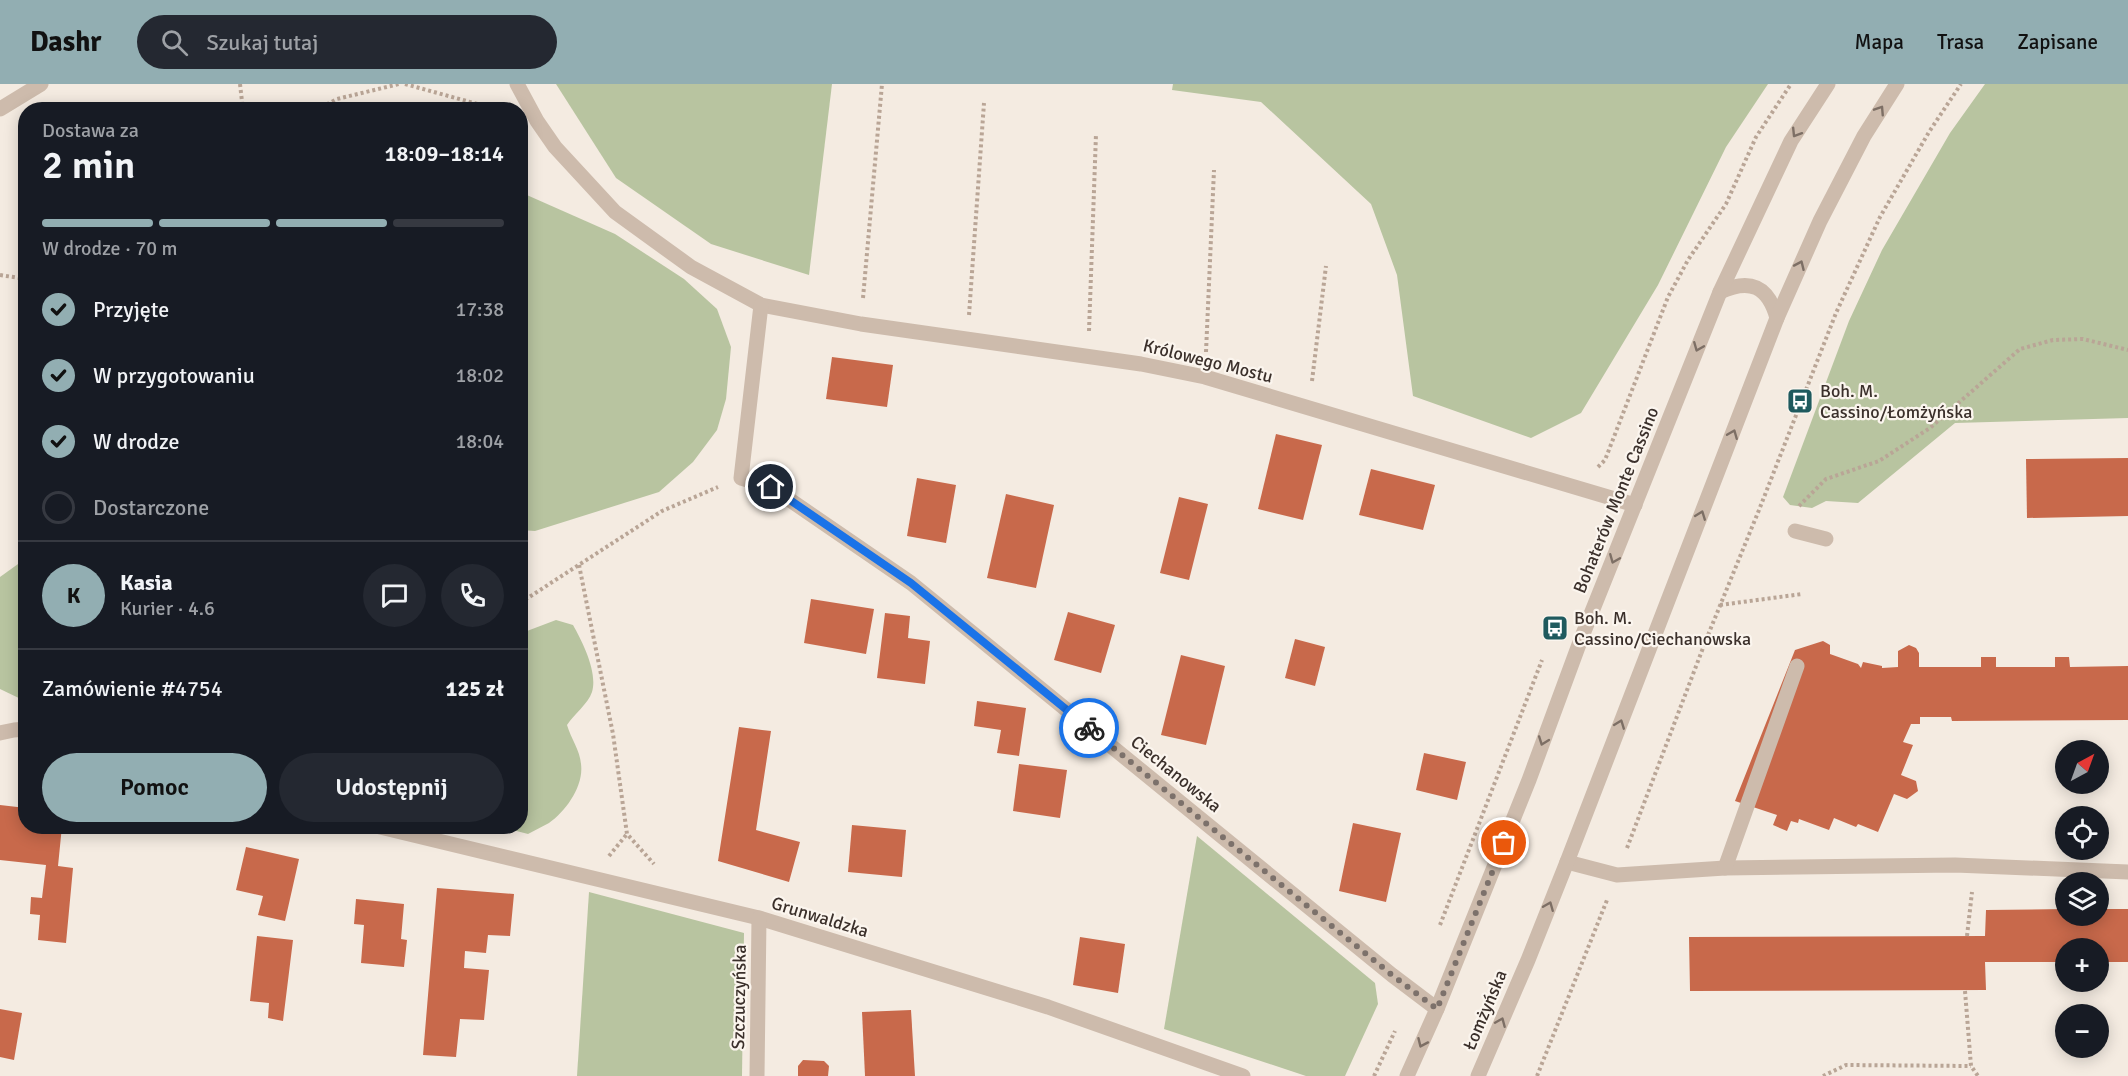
<!DOCTYPE html>
<html lang="pl">
<meta charset="utf-8">
<style>
body{margin:0;font-family:Signika,sans-serif;background:#242831;color:#f1f3f6;height:100vh;display:flex;flex-direction:column;font-size:22px;white-space:nowrap}
*{box-sizing:border-box;margin:0}
p{font-size:20px;color:#9ea1a6}
.icon{flex:none;width:33px;height:33px;fill:none;stroke:currentColor;stroke-width:2;stroke-linecap:round;stroke-linejoin:round}
.map{position:relative;flex:1;overflow:hidden}
.panel{position:absolute;left:18px;top:18px;width:510px;height:732px;display:flex;flex-direction:column;background:#171b24;border-radius:24px;box-shadow:0 3px 15px #0003}
.panel>*{flex:none}
.needle{width:39px;rotate:41deg}
.controls{position:absolute;left:2055px;top:656px;display:grid;gap:12px}
.controls a{display:grid;place-items:center;width:54px;height:54px;border-radius:50%;background:#171b24;box-shadow:0 3px 15px #0003;font-size:30px}
.pin{position:absolute;display:grid;place-items:center;width:51px;height:51px;color:#fff;margin:-26px;border:3px solid #fff;border-radius:50%;box-shadow:0 2px 6px #0007}
.courier{position:absolute;display:grid;place-items:center;width:60px;height:60px;margin:-30px;border:4px solid #1a73e8;border-radius:50%;background:#fff;color:#222;box-shadow:0 2px 8px #0007}
.summary em{font-style:normal;font-weight:600}
.summary div{display:flex;flex-direction:column-reverse}
.summary{display:flex;align-items:center;justify-content:space-between;height:102px;padding:0 24px}
h1{font-size:39px;font-weight:600;line-height:45px}
.bar{display:grid;grid-template-columns:repeat(4,1fr);gap:9px 6px;align-content:center;height:72px;padding:0 24px}
.bar i{height:8px;border-radius:4px;background:#363941}
.bar .current{background:#92aeb2}
.bar p{grid-column:span 4}
.line{display:flex;align-items:center;gap:15px;padding:0 24px;border-top:2px solid #363941}
.line div{flex:1}
.round{display:grid;place-items:center;flex:none;width:63px;height:63px;border-radius:32px;background:#242831}
ol{padding:0 24px;list-style:none}
li{display:flex;align-items:center;gap:18px;height:66px}
li p{margin-inline-start:auto}
li .icon{padding:6px;border-radius:50%;background:#92aeb2;color:#111;stroke-width:4}
li:last-child{color:#9ea1a6}
li i{width:33px;height:33px;border:3px solid #363941;border-radius:50%}
.cta{display:flex;gap:12px;margin-top:auto;padding:12px 24px}
.cta a{flex:1;height:69px;border-radius:36px;background:#92aeb2;color:#111;font-size:24px;font-weight:600;line-height:69px;text-align:center}
.cta a+a{background:#242831;color:#f1f3f6}
header{display:flex;align-items:center;gap:36px;box-sizing:border-box;height:84px;padding:0 30px;background:#92aeb2;color:#111}
header strong{font-size:28px}
nav{display:flex;gap:33px;margin-inline-start:auto;font-size:21px}
.search{width:420px;height:54px;background:#242831;display:flex;align-items:center;gap:15px;box-sizing:border-box;padding:0 21px;border-radius:33px;color:#9ea1a6;font-size:22px}
.map>svg:first-child{display:block}
.green{fill:#b8c4a0}
.building{fill:#c8694b}
.lines{fill:none;stroke-linecap:round;stroke-linejoin:round}
.path{stroke:#b9a596;stroke-width:4;stroke-dasharray:3 3;stroke-linecap:butt}
.minor{stroke:#cdbbac;stroke-width:15}
.oneway{stroke:#7d6f65}
.done{stroke:#7c716b;stroke-width:6;stroke-dasharray:0 10.8}
.route{stroke:#1a73e8;stroke-width:8}
.labels{text-anchor:middle;stroke-width:4.5;stroke-linejoin:round;paint-order:stroke}
.street-label{font-size:18px;fill:#3b302b;stroke:#fbf5ee}
.poi-label{font-size:18px;fill:#3b302b;stroke:#fbf5ee;text-anchor:start}
</style>
<header>
<strong>Dashr</strong>
<div class="search"><svg class="icon" aria-label="search" viewBox="0 0 24 24"><circle cx="10" cy="10" r="6"/><path d="M15 15l6 6"/></svg>Szukaj tutaj</div>
<nav><a>Mapa</a><a>Trasa</a><a>Zapisane</a></nav>
</header>
<div class="map">
<svg width="2128" height="992" viewBox="0 0 2128 992">
<rect width="100%" height="100%" fill="#f4ebe1"/>
<g class="green">
<path d="M556 0H832L809 191 711 160 616 94Z"/>
<path d="M1173 0H1768L1726 63 1658 201 1581 329 1531 354 1413 312 1397 191 1371 120 1261 18 1172 6Z"/>
<path d="M1985 0H2128V334L1955 339 1858 419 1826 417 1812 424 1790 421 1783 413 1849 237 1882 166 1950 49Z"/>
<path d="M520 108 615 150 684 195 717 225 731 263 726 315 717 346 693 378 659 408 535 447 520 446Z"/>
<path d="M25 475 26 617H25L0 605V493Z"/>
<path d="M556 536 573 541C582 557 598 588 592 608 588 620 574 630 567 641 571 655 580 666 581 680 584 702 566 727 549 739 542 743 535 746 528 750L501 743 520 742 521 557 527 547Z"/>
<path d="M1197 752 1375 899 1378 920 1345 992H1306L1164 945Z"/>
<path d="M589 808 744 849 742 992H577Z"/>
</g>
<g class="building">
<path d="M832 273 893 281 887 323 826 315Z"/>
<path d="M1276 350 1322 361 1303 436 1258 425Z"/>
<path d="M2128 374V432L2027 434 2026 375Z"/>
<path d="M1371 385 1435 401 1423 446 1359 431Z"/>
<path d="M917 394 956 401 946 459 907 452Z"/>
<path d="M1006 410 1054 421 1036 504 987 494Z"/>
<path d="M1179 413 1208 420 1189 496 1160 489Z"/>
<path d="M811 515 874 525 866 570 804 559Z"/>
<path d="M1068 528 1115 541 1101 589 1054 576Z"/>
<path d="M885 529 910 532 908 554 930 557 925 600 877 594Z"/>
<path d="M1295 555 1325 563 1315 602 1285 594Z"/>
<path d="M1823 557 1830 561V570L1858 580 1861 584 1863 578 1882 582V584L1898 583V567L1909 561 1916 564 1919 569V583H1981V573H1996V583H2055V573H2069L2070 583 2128 582V636L1952 637 1951 633H1920V640H1911L1903 658 1913 661 1901 691 1916 697 1918 707 1907 715 1894 710 1878 748 1858 740 1856 743 1834 734 1829 746 1799 735 1798 739 1791 737 1787 747 1773 741 1777 731 1735 717 1795 566Z"/>
<path d="M1181 571 1225 582 1206 661 1161 651Z"/>
<path d="M977 617 1026 624 1019 672 997 669 1001 646 974 642Z"/>
<path d="M739 643 771 647 756 746 800 758 789 798 718 777Z"/>
<path d="M1424 669 1466 678 1457 716 1416 706Z"/>
<path d="M1019 680 1067 686 1060 734 1013 727Z"/>
<path d="M0 721 26 724V742H62L58 782 73 784 66 859 38 856 40 831 30 830 31 813 42 814 46 781 0 776Z"/>
<path d="M1353 739 1401 749 1386 818 1339 807Z"/>
<path d="M852 741 906 746 902 793 848 788Z"/>
<path d="M246 763 299 775 285 837 258 831 263 812 236 806Z"/>
<path d="M437 804 514 810 510 852 488 851 486 869 465 867 464 884 489 886 484 936 460 935 456 973 423 971Z"/>
<path d="M356 815 404 820 401 855 407 856 404 883 361 879 364 841 354 840Z"/>
<path d="M2066 825V831H2098V825H2128V878H2098V864H2066V878H1985L1986 906 1690 907 1689 853 1985 852 1986 826Z"/>
<path d="M257 852 293 856 283 937 268 934 269 919 250 917Z"/>
<path d="M1080 853 1125 860 1118 909 1073 901Z"/>
<path d="M0 925 22 929 14 976 0 973Z"/>
<path d="M911 926 915 992H865L862 928Z"/>
<path d="M803 976 824 977 829 982 828 992H798V982Z"/>
</g>
<g class="lines">
<g class="path">
<path d="M240 0 243 26"/>
<path d="M405 0 499 26"/>
<path d="M316 26 337 15 399 0"/>
<path d="M0 191 26 195"/>
<path d="M863 214 882 0"/>
<path d="M969 231 984 19"/>
<path d="M1089 247 1096 50"/>
<path d="M1206 268 1214 86"/>
<path d="M1312 297 1326 182"/>
<path d="M1598 383 1605 376 1668 213 1688 176 1726 120 1756 53 1791 0"/>
<path d="M1799 422 1826 395 1879 377 1930 344 2020 265 2053 256 2083 255 2128 266"/>
<path d="M579 481 613 650 627 750 654 780"/>
<path d="M520 519 662 427 718 403"/>
<path d="M1720 521 1802 510"/>
<path d="M1627 764 1706 556 1759 426 1836 229 1880 133 1929 48 1961 0"/>
<path d="M609 772 627 750"/>
<path d="M1440 841 1542 576"/>
<path d="M1967 852 1972 808"/>
<path d="M1965 907 1971 982 1978 992"/>
<path d="M1374 992 1395 947"/>
<path d="M1537 992 1607 816"/>
<path d="M1823 992 1846 981 1971 982"/>
</g>
<g class="minor">
<path d="M517 0 537 37 555 63 615 128 691 183 761 221 861 240 1141 280 1205 293 1635 421"/>
<path d="M0 25 41 0"/>
<path d="M1720 208C1750 194 1768 202 1777 234"/>
<path d="M761 221 741 394 771 403 911 499 1392 891 1437 925"/>
<path d="M1795 447 1826 455"/>
<path d="M0 649 14 646 26 645"/>
<path d="M376 742 759 834 1048 923 1243 992"/>
<path d="M1567 778 1617 791 1725 784 1955 781 2128 788"/>
<path d="M1725 784 1797 582"/>
<path d="M757 992 759 834"/>
<path d="M1407 992 1437 925 1529 696 1581 555 1720 208 1791 57 1828 0"/>
<path d="M1478 992 1528 876 1567 778 1777 234 1820 137 1864 52 1897 0"/>
</g>
</g>
<defs><path id="oneway-chevron" d="M-2-3.5L2.5 0L-2 3.5" fill="none" stroke-width="1.6" stroke-linecap="round" stroke-linejoin="round" transform="scale(1.5)"/></defs>
<g class="oneway">
<use href="#oneway-chevron" transform="translate(1880 26) rotate(-57)"/>
<use href="#oneway-chevron" transform="translate(1796 49) rotate(122)"/>
<use href="#oneway-chevron" transform="translate(1800 181) rotate(-66)"/>
<use href="#oneway-chevron" transform="translate(1698 263) rotate(112)"/>
<use href="#oneway-chevron" transform="translate(1733 350) rotate(-68)"/>
<use href="#oneway-chevron" transform="translate(1701 431) rotate(-69)"/>
<use href="#oneway-chevron" transform="translate(1614 475) rotate(112)"/>
<use href="#oneway-chevron" transform="translate(1620 640) rotate(-69)"/>
<use href="#oneway-chevron" transform="translate(1543 657) rotate(110)"/>
<use href="#oneway-chevron" transform="translate(1549 822) rotate(-68)"/>
<use href="#oneway-chevron" transform="translate(1501 938) rotate(-67)"/>
<use href="#oneway-chevron" transform="translate(1422 959) rotate(114)"/>
</g>
<g class="lines">
<path class="done" d="M1089 644 1392 891 1437 925 1504 759"/>
<path class="route" d="M771 403 911 499 1089 644"/>
</g>
<defs>
<symbol id="bus-square" viewBox="-11 -11 22 22"><rect x="-9" y="-9" width="18" height="18" rx="4" fill="#1f5a5e" stroke="#fbf5ee"/><path d="M-5-6H5V4H4V6H2V4H-2V6H-4V4H-5ZM-3.5-4V0h7V-4ZM-3.5 1.2v1.5H-2V1.2ZM2 1.2v1.5H3.5V1.2Z" fill="#fff"/></symbol>
</defs>
<g fill-rule="evenodd">
<use href="#bus-square" x="1785" y="302" width="30" height="30"/>
<use href="#bus-square" x="1540" y="529" width="30" height="30"/>
</g>
<g class="labels">
<g class="street-label">
<text transform="translate(1208 277) rotate(14)" y="6">Królowego Mostu</text>
<text transform="translate(1616 416) rotate(-68)" y="6">Bohaterów Monte Cassino</text>
<text transform="translate(1176 690) rotate(39)" y="6">Ciechanowska</text>
<text transform="translate(820 833) rotate(17)" y="6">Grunwaldzka</text>
<text transform="translate(739 913) rotate(-89)" y="6">Szczuczyńska</text>
<text transform="translate(1485 926) rotate(-67)" y="6">Łomżyńska</text>
</g>
<g class="poi-label">
<text x="1820" y="313">Boh. M.<tspan x="1820" dy="21">Cassino/Łomżyńska</tspan></text>
<text x="1574" y="540">Boh. M.<tspan x="1574" dy="21">Cassino/Ciechanowska</tspan></text>
</g>
</g>
</svg>
<div class="controls">
<a><svg class="needle" viewBox="-14 -14 28 28"><path d="M0-13l5 13h-10z" fill="#e53935"/><path d="M0 13l5-13h-10z" fill="#9ea1a6"/></svg></a>
<a><svg class="icon" aria-label="locate" viewBox="0 0 24 24"><circle cx="12" cy="12" r="6"/><path d="M12 2v4M12 18v4M2 12h4M18 12h4"/></svg></a>
<a><svg class="icon" aria-label="layers" viewBox="0 0 24 24"><path d="M12 4l9 5-9 5-9-5zM3 14l9 5 9-5"/></svg></a>
<a>+</a>
<a>−</a>
</div>
<div class="pin" style="left:1504px;top:759px;background:#ea580c"><svg class="icon" aria-label="bag" viewBox="0 0 24 24"><path d="M5 8h14l-1 12H6zM9 8a3 3 0 0 1 6 0"/></svg></div>
<div class="pin" style="left:771px;top:403px;background:#1f2937"><svg class="icon" aria-label="home" viewBox="0 0 24 24"><path d="M3 11l9-7 9 7M6 9v11h12V9"/></svg></div>
<div class="courier" style="left:1089px;top:644px"><svg class="icon" aria-label="bike" viewBox="0 0 24 24"><circle cx="6" cy="16" r="4"/><circle cx="18" cy="16" r="4"/><path d="M6 16l4-8h5l3 8M10 8l3 8H6M13 5h3"/></svg></div>
<section class="panel">
<div class="summary"><div><h1>2 min</h1><p>Dostawa za</p></div><em>18:09–18:14</em></div>
<div class="bar"><i class="current"></i><i class="current"></i><i class="current"></i><i></i><p>W drodze · 70 m</p></div>
<ol>
<li><svg class="icon" aria-label="check" viewBox="0 0 24 24"><path d="M5 12l5 5 9-10"/></svg>Przyjęte<p>17:38</p></li>
<li><svg class="icon" aria-label="check" viewBox="0 0 24 24"><path d="M5 12l5 5 9-10"/></svg>W przygotowaniu<p>18:02</p></li>
<li><svg class="icon" aria-label="check" viewBox="0 0 24 24"><path d="M5 12l5 5 9-10"/></svg>W drodze<p>18:04</p></li>
<li><i></i>Dostarczone</li>
</ol>
<div class="line" style="height:108px"><b class="round" style="background:#92aeb2;color:#111">K</b><div><b>Kasia</b><p>Kurier · 4.6</p></div><a class="round"><svg class="icon" aria-label="chat" viewBox="0 0 24 24"><path d="M4 5h16v11H9l-5 4z"/></svg></a><a class="round"><svg class="icon" aria-label="phone" viewBox="0 0 24 24"><path d="M5 4h4l2 5-3 2q2 4 5 5l2-3 5 2v4C11 20 4 13 5 4z"/></svg></a></div>
<div class="line" style="height:78px"><div>Zamówienie #4754</div><b>125 zł</b></div>
<div class="cta"><a>Pomoc</a><a>Udostępnij</a></div>
</section>
</div>
